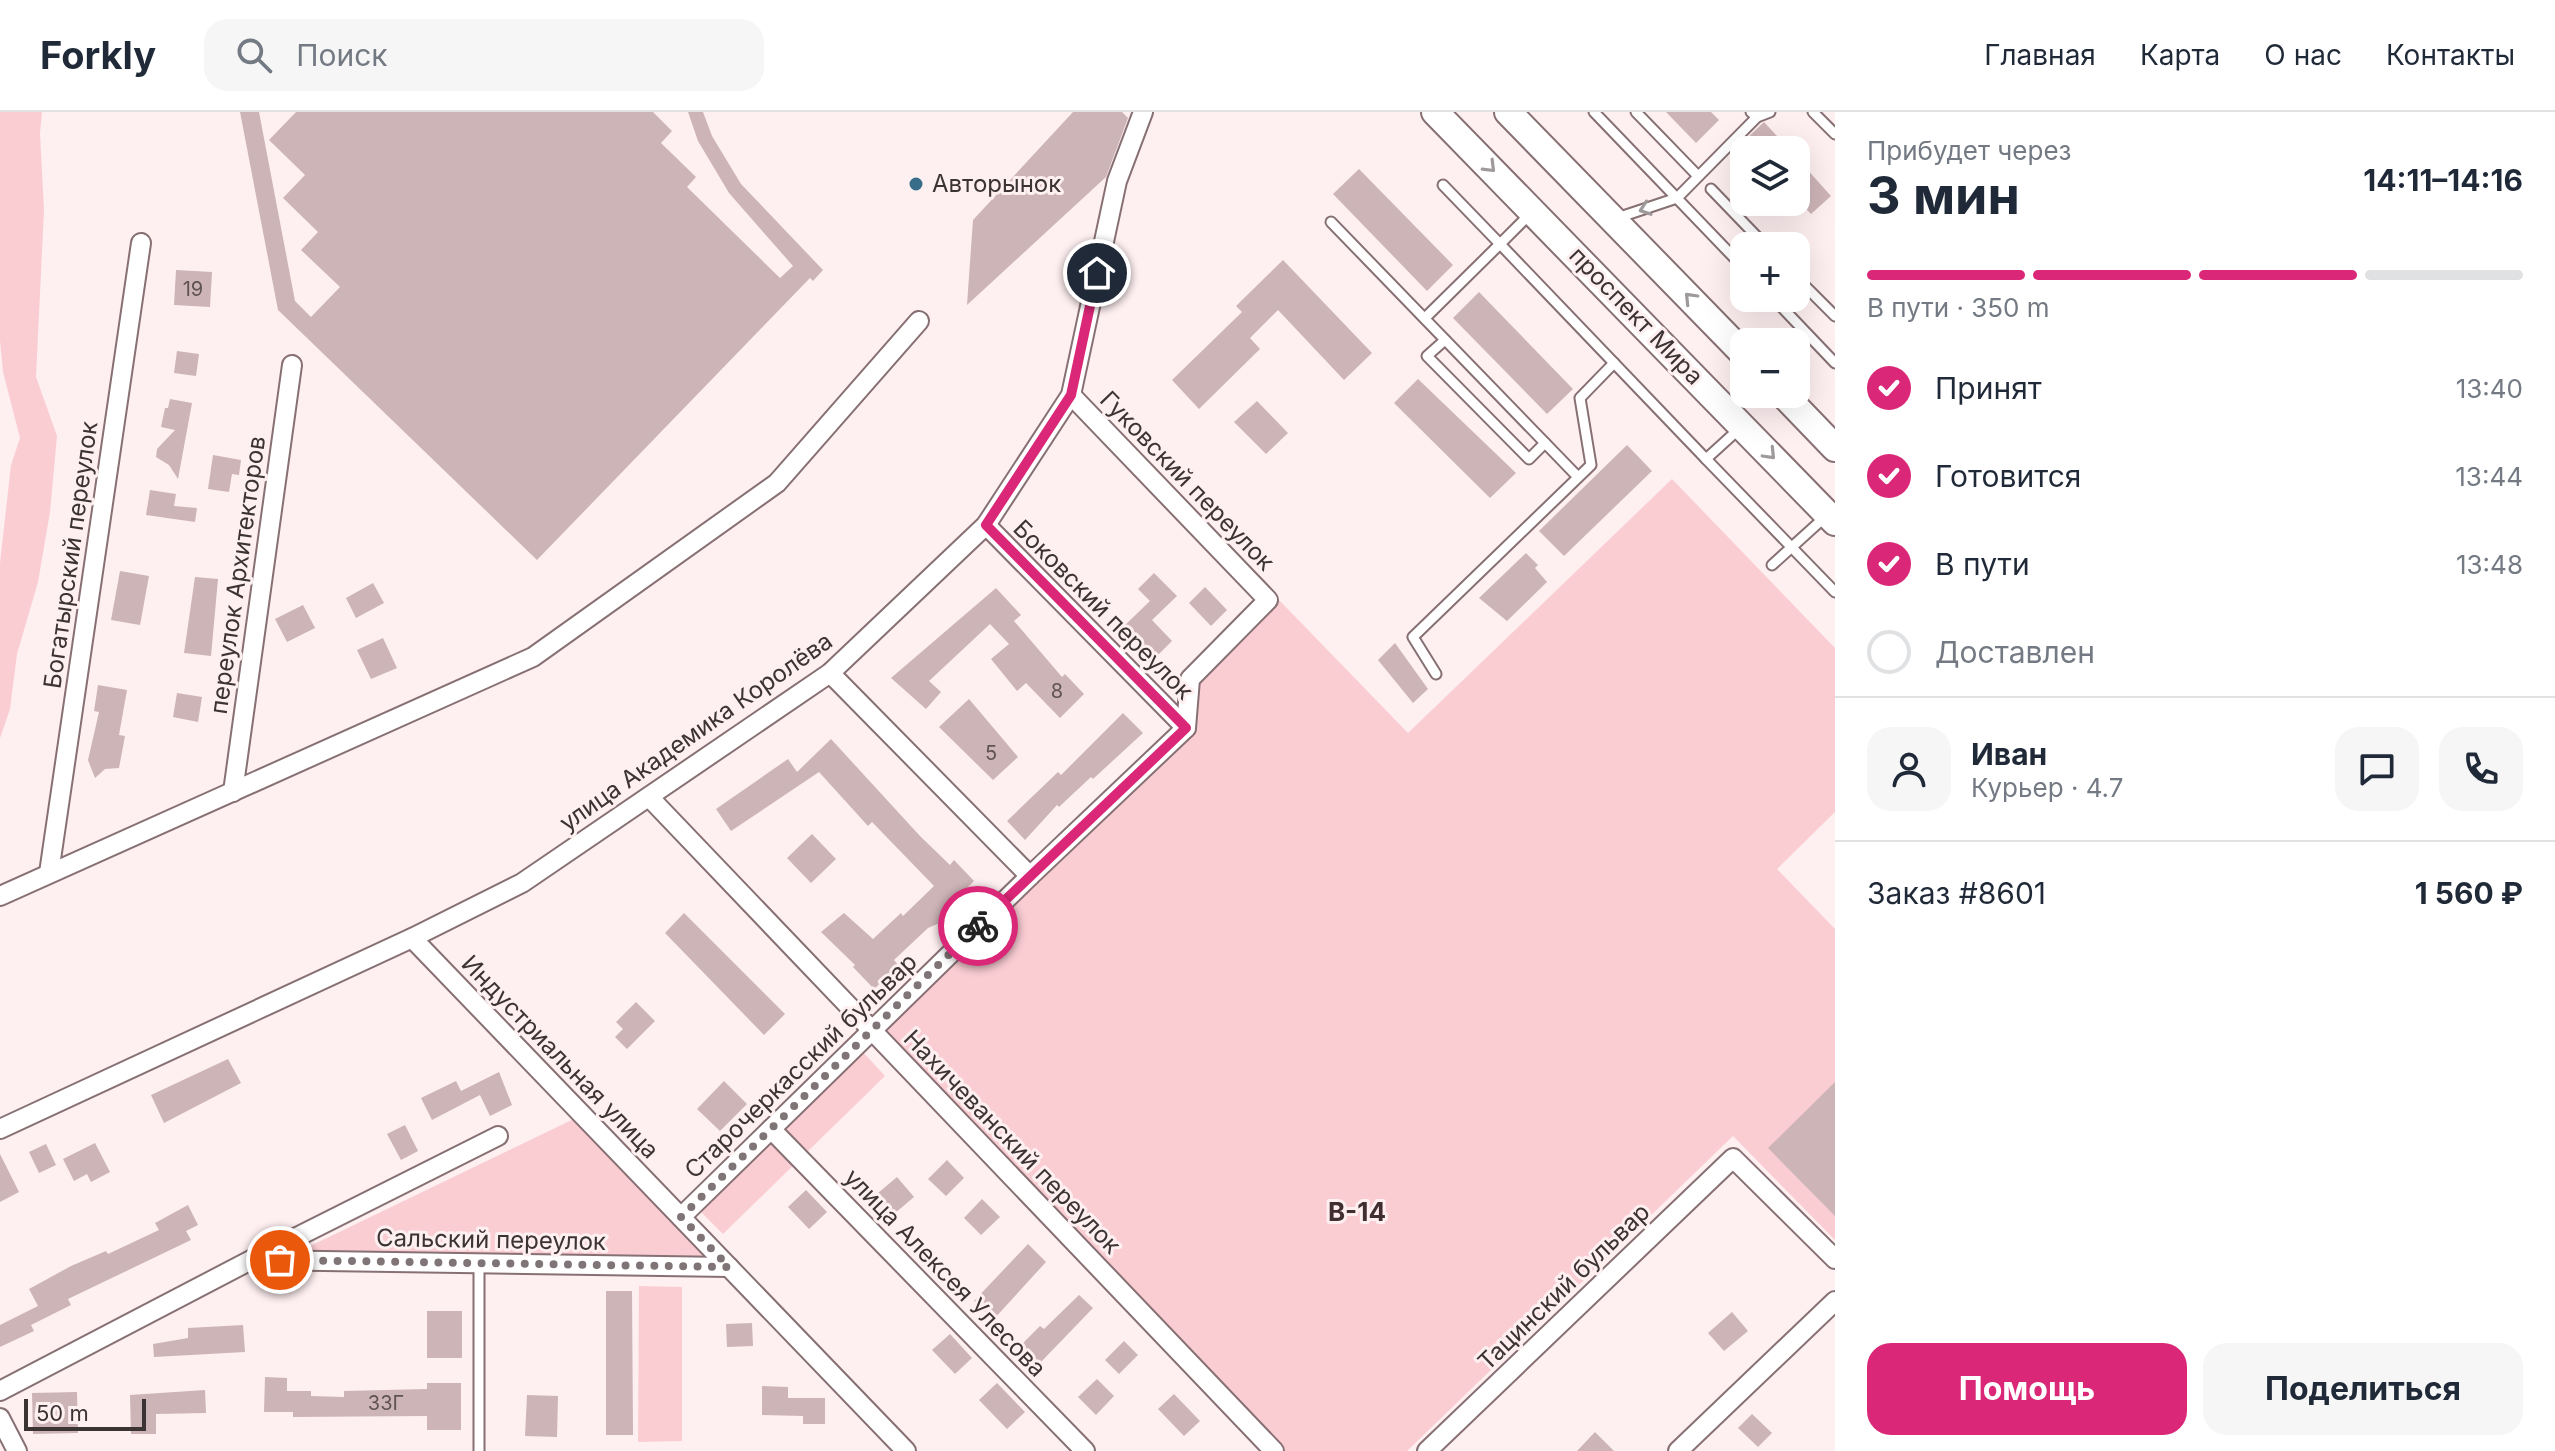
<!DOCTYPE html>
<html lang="ru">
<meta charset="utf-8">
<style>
body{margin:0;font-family:Inter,sans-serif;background:#f6f6f7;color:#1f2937;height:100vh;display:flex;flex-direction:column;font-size:30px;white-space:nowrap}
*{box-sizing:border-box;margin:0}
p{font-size:26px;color:#747a83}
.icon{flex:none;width:44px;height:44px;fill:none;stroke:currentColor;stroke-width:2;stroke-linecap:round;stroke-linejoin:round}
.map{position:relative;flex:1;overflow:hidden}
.panel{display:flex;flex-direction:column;background:#fff;width:720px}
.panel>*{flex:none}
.tools{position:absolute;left:1730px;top:24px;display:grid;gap:16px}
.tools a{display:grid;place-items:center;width:80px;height:80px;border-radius:16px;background:#fff;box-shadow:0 8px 32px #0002;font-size:40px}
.scale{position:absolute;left:24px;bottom:20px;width:122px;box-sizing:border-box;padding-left:8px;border:4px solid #3c3334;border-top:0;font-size:22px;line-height:28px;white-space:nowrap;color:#3c3334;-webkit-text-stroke:6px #feeff1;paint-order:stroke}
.pin{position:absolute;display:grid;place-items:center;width:68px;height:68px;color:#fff;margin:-34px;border:4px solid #fff;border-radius:50%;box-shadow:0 2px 8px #0007}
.courier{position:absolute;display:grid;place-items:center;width:80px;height:80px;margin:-40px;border:6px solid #db2777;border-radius:50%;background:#fff;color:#222;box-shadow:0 2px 10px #0007}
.overview em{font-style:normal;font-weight:700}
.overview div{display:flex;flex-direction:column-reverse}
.overview{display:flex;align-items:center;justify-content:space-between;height:136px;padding:0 32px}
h1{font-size:52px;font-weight:700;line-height:60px}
.bar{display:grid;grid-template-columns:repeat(4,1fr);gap:12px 8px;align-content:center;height:96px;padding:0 32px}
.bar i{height:10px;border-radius:6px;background:#e0e1e3}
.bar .active{background:#db2777}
.bar p{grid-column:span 4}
.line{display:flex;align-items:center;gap:20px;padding:0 32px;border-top:2px solid #e0e1e3}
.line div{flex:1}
.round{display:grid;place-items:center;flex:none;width:84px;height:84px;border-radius:24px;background:#f6f6f7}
ol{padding:0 32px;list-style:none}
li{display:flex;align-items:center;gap:24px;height:88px}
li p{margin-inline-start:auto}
li .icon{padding:8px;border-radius:50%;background:#db2777;color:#fff;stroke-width:4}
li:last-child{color:#747a83}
li i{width:44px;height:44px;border:4px solid #e0e1e3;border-radius:50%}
.button{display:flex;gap:16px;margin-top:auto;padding:16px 32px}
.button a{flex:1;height:92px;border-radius:24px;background:#db2777;color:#fff;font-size:32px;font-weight:700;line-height:92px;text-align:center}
.button a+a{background:#f6f6f7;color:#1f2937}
header{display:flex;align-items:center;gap:48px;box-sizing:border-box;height:112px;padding:0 40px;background:#fff;border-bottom:2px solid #e0e1e3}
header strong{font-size:38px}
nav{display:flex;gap:44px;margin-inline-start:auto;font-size:28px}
.search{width:560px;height:72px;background:#f6f6f7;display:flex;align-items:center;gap:20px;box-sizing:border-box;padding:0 28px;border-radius:24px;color:#747a83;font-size:30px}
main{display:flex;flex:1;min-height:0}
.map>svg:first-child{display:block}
.green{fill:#facdd3}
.building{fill:#cdb4b7}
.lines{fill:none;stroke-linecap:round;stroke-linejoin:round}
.lane-casing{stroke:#877073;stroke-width:13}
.street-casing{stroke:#877073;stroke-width:22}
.secondary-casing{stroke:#877073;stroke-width:30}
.lane{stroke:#fff;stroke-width:9}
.street{stroke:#fff;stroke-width:18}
.secondary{stroke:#fff;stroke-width:26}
.oneway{stroke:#9e999a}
.done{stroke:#807576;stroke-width:8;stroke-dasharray:0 14.4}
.route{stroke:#db2777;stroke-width:10}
.poi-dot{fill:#376d89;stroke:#feeff1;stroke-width:3}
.labels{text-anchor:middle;stroke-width:6;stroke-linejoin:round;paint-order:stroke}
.number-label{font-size:20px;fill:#605355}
.poi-label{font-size:24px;fill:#3c3334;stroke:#feeff1;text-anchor:start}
.street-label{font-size:24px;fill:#3c3334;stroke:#feeff1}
.neighbourhood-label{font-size:26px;font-weight:bold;fill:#412e30;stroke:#feeff1}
</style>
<header>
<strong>Forkly</strong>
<div class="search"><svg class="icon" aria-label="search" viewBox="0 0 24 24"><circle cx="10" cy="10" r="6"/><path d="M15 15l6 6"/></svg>Поиск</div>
<nav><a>Главная</a><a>Карта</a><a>О нас</a><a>Контакты</a></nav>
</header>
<main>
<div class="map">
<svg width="1835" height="1339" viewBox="0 0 1835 1339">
<rect width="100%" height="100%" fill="#feeff1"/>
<g class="green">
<path d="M0 0H42L40 21 44 98 36 265 57 324 50 400 38 470 17 542 10 597 0 626V451L11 353 20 326 3 260 0 229Z"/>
<path d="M1672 367 1835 536V700L1777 757 1835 817V1128L1733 1024 1407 1339H1282L880 920 1194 617 1200 569 1279 488 1408 621Z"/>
<path d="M861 938 885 964 723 1122 700 1099Z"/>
<path d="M578 1005 711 1143 707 1148 299 1145 302 1138Z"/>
<path d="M639 1174 682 1175V1329L638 1330Z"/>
</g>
<g class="building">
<path d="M240 0H259L295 189 311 205 340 175 301 138 318 120 283 86 305 63 269 28 296 0H653L672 19 661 31 696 65 687 75 780 166 793 154 729 81 698 29 688 0H703L712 24 741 72 823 158 813 169 810 166 537 448 278 198Z"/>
<path d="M1073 0H1122L1128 6 1106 65 967 193 973 108Z"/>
<path d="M1666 0H1711L1719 8 1696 31Z"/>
<path d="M1764 10 1790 38H1753L1744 29Z"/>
<path d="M1796 45 1831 84 1811 102 1796 86Z"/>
<path d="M1359 57 1453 153 1427 179 1333 82Z"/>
<path d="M1283 148 1372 241 1344 268 1278 198 1250 226 1260 237 1199 297 1172 268 1242 200 1236 194Z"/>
<path d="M176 158 212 160 210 195 174 193Z"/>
<path d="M1479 180 1573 277 1547 302 1453 206Z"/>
<path d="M177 239 199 242 196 264 174 261Z"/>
<path d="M1418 267 1516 361 1490 386 1394 291Z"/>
<path d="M170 287 192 291 178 367 169 353 156 345 157 337 175 318 161 315 165 296H168Z"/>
<path d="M1257 289 1288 321 1266 342 1234 310Z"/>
<path d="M1627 333 1652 359 1564 444 1539 419Z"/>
<path d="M213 343 241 348 239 363 232 362 229 380 208 377Z"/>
<path d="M150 378 176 382 174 394 197 396 195 410 146 403Z"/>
<path d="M1526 441 1538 453 1535 456 1547 470 1507 509 1479 486Z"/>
<path d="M120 459 149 464 140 513 111 508Z"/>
<path d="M1154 461 1177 484 1152 508 1172 529 1154 547 1123 515 1150 489 1138 477Z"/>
<path d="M195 465 218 467 211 544 184 541Z"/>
<path d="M373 471 384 491 356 506 346 486Z"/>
<path d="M1205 475 1227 498 1211 514 1189 491Z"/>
<path d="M996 476 1021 503 1014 509 1062 565 1065 562 1084 582 1060 606 1026 571 1017 579 991 547 1009 532 990 512 929 569 941 580 926 597 891 566Z"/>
<path d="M303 493 315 516 287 530 275 507Z"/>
<path d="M383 526 397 556 371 567 357 538Z"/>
<path d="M1395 531 1428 577 1413 591 1378 548Z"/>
<path d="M98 573 127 578 119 623 125 624 119 656 105 657 95 666 88 648 99 600 94 599Z"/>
<path d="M177 581 202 585 198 610 173 605Z"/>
<path d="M969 587 1018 645 993 668 939 615Z"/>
<path d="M1123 601 1143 621 1093 667 1091 665 1059 695 1057 693 1025 728 1007 709 1058 660 1061 663Z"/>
<path d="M831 627 920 724 950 753 954 748 974 769 947 796 944 809 928 816 894 848 899 854 874 877 853 855 855 853 821 820 844 801 873 827 901 801 903 804 934 774 872 710 868 714 819 660 731 719 716 697 788 647 797 660Z"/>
<path d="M812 722 836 747 811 771 787 746Z"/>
<path d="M684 801 785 902 764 923 665 821Z"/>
<path d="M636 890 655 909 627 937 615 925 623 917 616 910Z"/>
<path d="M228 947 241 971 164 1011 151 983Z"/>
<path d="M499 960 512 993 490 1004 480 983 432 1008 421 986 456 969 461 979Z"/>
<path d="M724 969 747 992 720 1019 697 997Z"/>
<path d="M1835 970V1104L1768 1036Z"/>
<path d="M405 1013 418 1039 401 1048 387 1022Z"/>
<path d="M95 1031 110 1060 91 1070 87 1062 74 1069 63 1047Z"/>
<path d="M46 1032 56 1053 39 1061 29 1040Z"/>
<path d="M0 1042 19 1080 0 1090Z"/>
<path d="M947 1048 964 1066 946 1084 928 1067Z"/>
<path d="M897 1065 914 1085 888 1107 871 1087Z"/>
<path d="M806 1078 827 1100 809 1117 788 1095Z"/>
<path d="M982 1087 1000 1105 981 1123 964 1106Z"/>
<path d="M188 1093 198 1113 186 1119 191 1128 68 1187 71 1193 31 1213 34 1219 0 1235V1213L38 1194 29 1177 71 1154 106 1139 108 1142 159 1118 155 1111Z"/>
<path d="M1028 1132 1046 1150 993 1208 974 1189Z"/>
<path d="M606 1179H632L633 1323H606Z"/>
<path d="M1079 1183 1093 1196 1039 1252 1021 1233 1040 1214 1044 1217Z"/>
<rect x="427" y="1199" width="35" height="47"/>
<path d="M1732 1200 1748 1219 1724 1239 1708 1221Z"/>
<path d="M752 1211 753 1234 727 1235 726 1212Z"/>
<path d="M243 1213 245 1240 154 1245 153 1232 188 1226V1216Z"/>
<path d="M950 1222 972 1246 955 1262 932 1238Z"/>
<path d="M1124 1229 1138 1243 1119 1262 1105 1248Z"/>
<path d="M265 1265 287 1266V1279H311V1284L344 1285V1279L427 1277V1271H461V1318H427V1304L293 1305V1300H264Z"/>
<path d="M1097 1267 1114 1284 1096 1303 1078 1285Z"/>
<path d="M997 1271 1025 1300 1007 1317 979 1288Z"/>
<path d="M762 1274 788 1275V1286H825V1312H803V1304L762 1303Z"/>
<path d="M205 1278 206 1301 156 1302V1322H131L130 1283Z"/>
<path d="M77 1280 78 1321 33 1322 32 1281Z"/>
<path d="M1174 1282 1200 1309 1184 1324 1158 1297Z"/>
<path d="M527 1283 558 1284 557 1325 525 1324Z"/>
<path d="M1752 1302 1772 1321 1758 1335 1738 1316Z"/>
<path d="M1595 1320 1614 1339H1577Z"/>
</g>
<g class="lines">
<defs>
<g id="lane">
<path d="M1594 0 1744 156"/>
<path d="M1636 0 1698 64"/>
<path d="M1813 0 1835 22"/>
<path d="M1757 5 1770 0"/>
<path d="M1711 77 1766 134"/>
<path d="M1531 101 1500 132 1706 347 1739 317"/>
<path d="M1617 106 1677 86 1757 5 1751 0"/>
<path d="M1331 110 1578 365"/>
<path d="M1796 165 1835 204"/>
<path d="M1773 186 1835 251"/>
<path d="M1425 206 1500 132 1443 73"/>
<path d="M1445 228 1427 244 1529 347 1545 331"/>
<path d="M1706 347 1835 480"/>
<path d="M1772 453 1825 405"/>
<path d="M1436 562 1413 525 1591 353 1580 286 1614 251"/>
<path d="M479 1153V1339"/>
</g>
<g id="street">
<path d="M986 413 1186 616"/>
<path d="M830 561 1030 764"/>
<path d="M233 680 292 253"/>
<path d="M649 685 1274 1339"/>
<path d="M49 761 141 131"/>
<path d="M0 784 533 545 777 371 919 209"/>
<path d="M412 826 906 1339"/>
<path d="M0 1017 412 826 522 771 830 561 986 413 1071 283 1117 69 1143 0"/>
<path d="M771 1017 1085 1339"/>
<path d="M681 1105 1030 764 1186 616 1190 567 1268 488 1071 283"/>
<path d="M256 1148 729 1155"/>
<path d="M0 1279 251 1148 498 1024"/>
<path d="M0 1306 17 1339"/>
<path d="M1427 1339 1733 1046 1835 1147"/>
<path d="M1678 1339 1835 1189"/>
</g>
<g id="secondary">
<path d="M1435 0 1835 410"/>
<path d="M1508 0 1744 242"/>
<path d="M1783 282 1835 336"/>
</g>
</defs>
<use href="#lane" class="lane-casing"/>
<use href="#street" class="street-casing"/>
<use href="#secondary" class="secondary-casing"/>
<use href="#lane" class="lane"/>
<use href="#street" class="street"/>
<use href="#secondary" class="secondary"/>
</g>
<defs><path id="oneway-chevron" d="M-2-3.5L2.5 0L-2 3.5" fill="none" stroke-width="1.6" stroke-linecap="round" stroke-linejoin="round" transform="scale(2)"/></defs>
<g class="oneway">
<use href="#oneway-chevron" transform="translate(1490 55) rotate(45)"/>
<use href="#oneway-chevron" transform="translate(1645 97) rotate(161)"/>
<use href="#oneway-chevron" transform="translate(1690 186) rotate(-134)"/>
<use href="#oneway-chevron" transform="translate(1770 342) rotate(46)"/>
</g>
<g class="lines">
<path class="done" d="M280 1148 729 1155 681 1105 978 814"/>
<path class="route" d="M978 814 1186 616 986 413 1071 283 1097 161"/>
</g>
<circle class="poi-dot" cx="916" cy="72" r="8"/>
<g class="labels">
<g class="number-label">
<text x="193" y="184">19</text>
<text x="1057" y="586">8</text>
<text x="991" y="648">5</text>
<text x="386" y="1298">33Г</text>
</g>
<g class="poi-label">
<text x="932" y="80">Авторынок</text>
</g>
<g class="street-label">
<text transform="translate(1636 204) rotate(46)" y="8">проспект Мира</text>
<text transform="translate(1187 369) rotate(46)" y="8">Гуковский переулок</text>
<text transform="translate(71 443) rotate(-82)" y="8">Богатырский переулок</text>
<text transform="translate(238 463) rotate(-82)" y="8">переулок Архитекторов</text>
<text transform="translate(1103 498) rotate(45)" y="8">Боковский переулок</text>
<text transform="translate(696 620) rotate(-35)" y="8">улица Академика Королёва</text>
<text transform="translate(560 945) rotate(46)" y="8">Индустриальная улица</text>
<text transform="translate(801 954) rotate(-44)" y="8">Старочеркасский бульвар</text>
<text transform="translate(1012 1030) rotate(46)" y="8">Нахичеванский переулок</text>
<text transform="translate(491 1128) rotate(1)" y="8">Сальский переулок</text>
<text transform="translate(945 1161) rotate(46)" y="8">улица Алексея Улесова</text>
<text transform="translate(1564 1175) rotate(-44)" y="8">Тацинский бульвар</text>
</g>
<g class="neighbourhood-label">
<text x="1357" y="1109">В-14</text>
</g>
</g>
</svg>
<div class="tools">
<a><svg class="icon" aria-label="layers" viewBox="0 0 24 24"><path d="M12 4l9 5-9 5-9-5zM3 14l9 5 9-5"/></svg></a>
<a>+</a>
<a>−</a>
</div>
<div class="scale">50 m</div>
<div class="pin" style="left:280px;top:1148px;background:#ea580c"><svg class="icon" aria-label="bag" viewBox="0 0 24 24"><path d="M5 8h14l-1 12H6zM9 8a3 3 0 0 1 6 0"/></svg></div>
<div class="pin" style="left:1097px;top:161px;background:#1f2937"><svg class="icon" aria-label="home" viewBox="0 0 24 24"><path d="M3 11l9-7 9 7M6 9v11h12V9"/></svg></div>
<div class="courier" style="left:978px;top:814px"><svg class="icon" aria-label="bike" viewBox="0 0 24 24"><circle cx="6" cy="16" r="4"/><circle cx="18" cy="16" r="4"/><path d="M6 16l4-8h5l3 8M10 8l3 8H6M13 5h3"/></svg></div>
</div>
<section class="panel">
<div class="overview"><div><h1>3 мин</h1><p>Прибудет через</p></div><em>14:11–14:16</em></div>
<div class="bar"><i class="active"></i><i class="active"></i><i class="active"></i><i></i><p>В пути · 350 m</p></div>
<ol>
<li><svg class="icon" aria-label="check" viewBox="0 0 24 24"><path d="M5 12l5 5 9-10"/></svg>Принят<p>13:40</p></li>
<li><svg class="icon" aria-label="check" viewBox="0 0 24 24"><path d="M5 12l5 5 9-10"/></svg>Готовится<p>13:44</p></li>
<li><svg class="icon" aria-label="check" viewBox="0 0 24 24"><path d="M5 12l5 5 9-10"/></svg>В пути<p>13:48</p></li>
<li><i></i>Доставлен</li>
</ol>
<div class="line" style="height:144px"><a class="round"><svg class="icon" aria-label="person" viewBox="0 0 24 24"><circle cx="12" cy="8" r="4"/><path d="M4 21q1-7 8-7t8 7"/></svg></a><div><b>Иван</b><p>Курьер · 4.7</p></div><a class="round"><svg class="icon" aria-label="chat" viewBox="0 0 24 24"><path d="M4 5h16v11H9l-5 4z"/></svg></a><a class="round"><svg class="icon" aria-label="phone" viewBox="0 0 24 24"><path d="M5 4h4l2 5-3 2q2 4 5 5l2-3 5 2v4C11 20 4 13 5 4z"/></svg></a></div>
<div class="line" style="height:104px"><div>Заказ #8601</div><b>1 560 ₽</b></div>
<div class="button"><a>Помощь</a><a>Поделиться</a></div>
</section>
</main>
